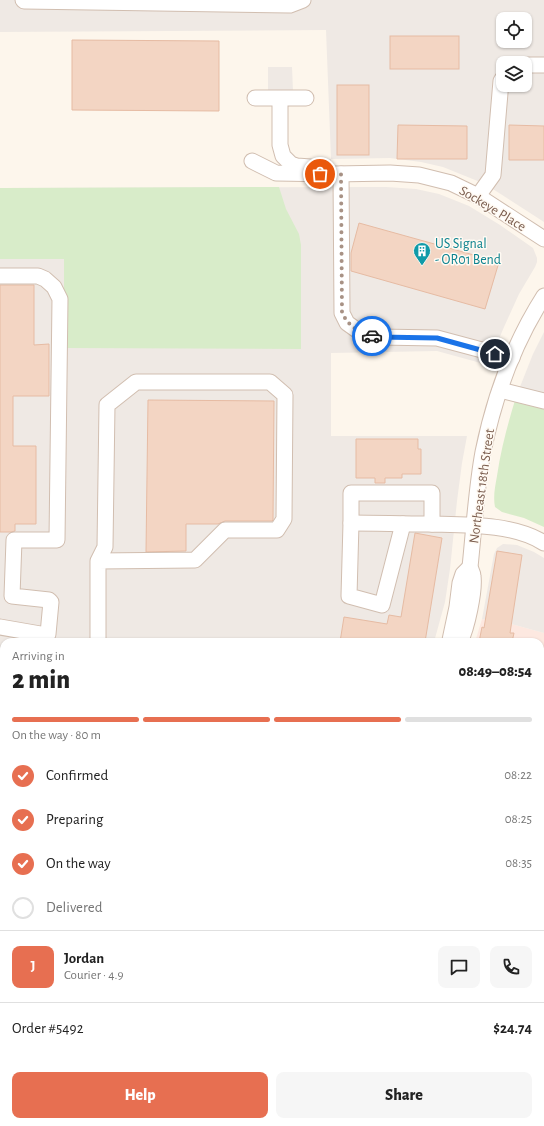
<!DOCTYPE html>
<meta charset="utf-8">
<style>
body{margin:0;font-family:"Alegreya Sans",sans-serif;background:#f6f6f6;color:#222;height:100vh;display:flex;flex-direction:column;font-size:15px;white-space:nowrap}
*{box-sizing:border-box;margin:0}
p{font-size:13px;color:#767676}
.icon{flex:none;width:22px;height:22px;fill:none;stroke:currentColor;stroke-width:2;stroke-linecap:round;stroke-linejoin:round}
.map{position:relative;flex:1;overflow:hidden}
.drawer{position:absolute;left:0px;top:638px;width:544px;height:488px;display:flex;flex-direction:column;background:#fff;border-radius:12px 12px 0 0;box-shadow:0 1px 3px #0004}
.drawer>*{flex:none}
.buttons{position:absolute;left:496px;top:12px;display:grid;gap:8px}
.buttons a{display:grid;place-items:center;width:36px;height:36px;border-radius:8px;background:#fff;box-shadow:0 1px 3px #0004;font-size:20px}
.pin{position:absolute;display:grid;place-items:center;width:34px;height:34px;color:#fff;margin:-17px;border:2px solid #fff;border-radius:50%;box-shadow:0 1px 4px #0007}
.courier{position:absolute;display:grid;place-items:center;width:40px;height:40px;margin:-20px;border:3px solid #1a73e8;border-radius:50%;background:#fff;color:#222;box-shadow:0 1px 5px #0007}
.head em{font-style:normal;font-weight:800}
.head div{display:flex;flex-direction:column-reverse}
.head{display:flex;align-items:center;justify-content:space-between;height:68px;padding:0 12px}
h1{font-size:26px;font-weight:800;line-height:30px}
.bar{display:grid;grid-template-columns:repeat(4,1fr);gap:6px 4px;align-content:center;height:48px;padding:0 12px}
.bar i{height:5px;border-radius:3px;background:#e0e0e0}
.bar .current{background:#e76f51}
.bar p{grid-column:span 4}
.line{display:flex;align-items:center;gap:10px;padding:0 12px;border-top:1px solid #e0e0e0}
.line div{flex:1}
.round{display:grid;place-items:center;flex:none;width:42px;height:42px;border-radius:8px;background:#f6f6f6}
ol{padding:0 12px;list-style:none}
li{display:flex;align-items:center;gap:12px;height:44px}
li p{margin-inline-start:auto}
li .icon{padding:4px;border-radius:50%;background:#e76f51;color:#fff;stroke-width:4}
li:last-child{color:#767676}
li i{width:22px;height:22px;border:2px solid #e0e0e0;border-radius:50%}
.button{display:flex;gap:8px;margin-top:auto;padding:8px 12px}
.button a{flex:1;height:46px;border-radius:8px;background:#e76f51;color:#fff;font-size:16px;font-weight:800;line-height:46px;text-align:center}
.button a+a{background:#f6f6f6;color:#222}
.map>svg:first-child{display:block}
.residential{fill:#f5e8da}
.commercial{fill:#fde8e0}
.industrial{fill:#efe9e4;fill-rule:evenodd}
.green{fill:#d8ecc9}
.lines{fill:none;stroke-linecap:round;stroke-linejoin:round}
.canal{stroke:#bfe3e8;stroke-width:11}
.building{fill:#f3d5c3;stroke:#e6bba3}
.minor-casing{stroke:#d1beb0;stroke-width:17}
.path{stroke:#d9b8a5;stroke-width:2;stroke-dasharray:1 3;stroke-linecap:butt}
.minor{stroke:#fff;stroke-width:15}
.done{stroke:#a89285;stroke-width:4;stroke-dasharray:0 7.2}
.route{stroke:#1a73e8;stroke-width:5}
.labels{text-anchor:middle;stroke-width:3;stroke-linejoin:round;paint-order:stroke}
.street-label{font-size:14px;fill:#7a5c4d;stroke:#fffaf3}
.culture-label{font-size:14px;fill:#0d838f;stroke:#fffaf3;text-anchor:start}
</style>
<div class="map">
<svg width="544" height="1126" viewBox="0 0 544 1126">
<rect width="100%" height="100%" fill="#fdf6ec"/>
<path class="residential" d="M0 982H4V1122H449L450 1126H0Z"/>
<path class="commercial" d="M482 619 515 625 544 633V729L541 737 540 736V642H475Z"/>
<g class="industrial">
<path d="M0 0H544V222L485 184 443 167 421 162 390 158 331 159V171L288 168 273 106 253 105 252 90H268V67H292L293 91H311V104H292L286 109 285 149 297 160 331 159 326 30 0 32ZM503 19H525V41H503ZM503 63H525V85H503Z"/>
<path d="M386 187 416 189 439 194 469 206 500 225 533 248 537 258V262L535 267 519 294 504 327 488 365 437 351 331 353V436H467L462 463 457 501 450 569 445 602 434 642H4V652H0V188Z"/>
<path d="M544 332V404L516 397 533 354Z"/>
<path d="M503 544 517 545 534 552 544 558V633L515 625 482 619 494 554 497 548Z"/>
</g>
<g class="green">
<path d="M279 187 286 209 299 234 301 245V349L64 348V259H0V188Z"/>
<path d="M516 397 544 404V527L524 518 502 512 495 507C493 497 495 487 497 476 501 449 508 423 516 397Z"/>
<path d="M544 1013V1126H450L449 1122H540V1015Z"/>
</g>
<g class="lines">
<g class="canal">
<path d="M0 883 4 884"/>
<path d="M0 933H4"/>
<path d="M540 948 544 945"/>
<path d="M540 1040 544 1039"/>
</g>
</g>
<g class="building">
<rect x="390" y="36" width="69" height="33"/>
<path d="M72 40 219 41V111L72 110Z"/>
<rect x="337" y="85" width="32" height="70"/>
<path d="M398 125 467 126V159H397Z"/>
<path d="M509 125 544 126V160H509Z"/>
<path d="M359 223 499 262 485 309 351 271V253Z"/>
<path d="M0 285H34V345L49 344V396H13V446H36V524H15V531L11 532H0Z"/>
<path d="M148 400 274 401 273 520 272 521H225L218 524H186V551L146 552Z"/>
<path d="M356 439H418V449H421V474H402V478H385V483H375V478H356Z"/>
<path d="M415 533 442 538 425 642H340L344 617 387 624 389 615 401 617Z"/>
<path d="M497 551 522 555 510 633H514L512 642H479L482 627 484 628Z"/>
</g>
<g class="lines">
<defs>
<g id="minor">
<path d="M23 0 24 1 290 5 303 0"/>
<path d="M525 65H544"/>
<path d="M255 98H306"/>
<path d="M280 99V145L283 156 291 164 297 166 310 167"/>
<path d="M252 161 276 173 335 174 390 173 419 175 451 183 478 196 544 239"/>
<path d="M341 174 342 313 347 323 361 333 379 337 437 338 512 358"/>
<path d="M478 196 493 175 501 81 503 78"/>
<path d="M0 276H38L45 279 54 287 60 299 57 540H14L12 596 49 600 51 602 48 634 46 635 0 627"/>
<path d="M500 390 544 401"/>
<path d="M351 523C377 523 402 524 428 524 463 525 513 523 544 543"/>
<path d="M403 524 382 605 349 596 351 523V493H432V524"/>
<path d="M98 642V561L105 547 107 405 136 382H270L285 395 284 519 277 530H225L195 560 98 561"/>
<path d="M451 642 450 640 457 607 460 583 463 574 470 567"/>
<path d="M460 642C467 628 475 591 473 576 473 573 471 570 470 567 474 529 476 490 483 452 494 398 514 343 544 296"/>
<path d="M0 668 4 669"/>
<path d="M540 756 544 760"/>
<path d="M0 909H4"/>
<path d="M540 1018 544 1016"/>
<path d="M141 1122 143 1126"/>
<path d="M369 1122 382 1126"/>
<path d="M347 1126 348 1122"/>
</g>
</defs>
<use href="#minor" class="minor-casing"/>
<g class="path">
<path d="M540 1065 544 1064"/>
<path d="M540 1078H544"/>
<path d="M540 1110 544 1102"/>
<path d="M540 1116 544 1120"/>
<path d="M535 1122 539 1126"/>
<path d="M478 1126 479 1122"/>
<path d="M528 1126 531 1122"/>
<path d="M543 1126 544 1124"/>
</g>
<use href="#minor" class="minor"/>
</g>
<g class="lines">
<path class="done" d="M320 174H341L342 313C349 326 357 332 372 336"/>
<path class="route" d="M372 336 379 337 437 338 495 354"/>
</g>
<defs>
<symbol id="building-pin" viewBox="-11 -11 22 30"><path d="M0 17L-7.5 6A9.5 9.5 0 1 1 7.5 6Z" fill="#0f9aa8" stroke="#fffaf3"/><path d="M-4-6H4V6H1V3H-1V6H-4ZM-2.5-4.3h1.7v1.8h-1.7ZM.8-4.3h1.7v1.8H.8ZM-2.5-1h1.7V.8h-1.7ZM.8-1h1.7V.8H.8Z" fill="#fff"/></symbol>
</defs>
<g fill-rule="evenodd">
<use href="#building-pin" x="412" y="241" width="20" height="27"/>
</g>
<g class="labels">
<g class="street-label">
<text transform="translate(493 208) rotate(31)" y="5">Sockeye Place</text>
<text transform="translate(481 486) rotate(-82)" y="5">Northeast 18th Street</text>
</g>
<g class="culture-label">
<text x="435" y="248">US Signal<tspan x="435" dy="16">- OR01 Bend</tspan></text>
</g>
</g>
</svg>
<div class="buttons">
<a><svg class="icon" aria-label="locate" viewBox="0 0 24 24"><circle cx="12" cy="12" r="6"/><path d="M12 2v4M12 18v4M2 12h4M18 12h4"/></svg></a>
<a><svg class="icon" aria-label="layers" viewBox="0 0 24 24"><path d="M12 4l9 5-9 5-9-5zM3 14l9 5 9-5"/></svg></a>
</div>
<div class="pin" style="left:320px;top:174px;background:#ea580c"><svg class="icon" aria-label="bag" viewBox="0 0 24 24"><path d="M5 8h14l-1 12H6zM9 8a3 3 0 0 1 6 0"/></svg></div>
<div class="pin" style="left:495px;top:354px;background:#1f2937"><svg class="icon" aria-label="home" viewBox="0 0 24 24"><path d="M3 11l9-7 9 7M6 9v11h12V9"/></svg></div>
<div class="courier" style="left:372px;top:336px"><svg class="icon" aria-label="car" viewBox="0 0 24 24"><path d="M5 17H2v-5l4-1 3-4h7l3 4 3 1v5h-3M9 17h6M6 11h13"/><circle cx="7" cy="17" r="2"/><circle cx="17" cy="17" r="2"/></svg></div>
<section class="drawer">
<div class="head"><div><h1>2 min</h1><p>Arriving in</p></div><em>08:49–08:54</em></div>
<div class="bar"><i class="current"></i><i class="current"></i><i class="current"></i><i></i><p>On the way · 80 m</p></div>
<ol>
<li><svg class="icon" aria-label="check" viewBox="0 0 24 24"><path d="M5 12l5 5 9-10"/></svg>Confirmed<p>08:22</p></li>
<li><svg class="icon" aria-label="check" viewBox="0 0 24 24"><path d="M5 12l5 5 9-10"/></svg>Preparing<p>08:25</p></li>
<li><svg class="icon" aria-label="check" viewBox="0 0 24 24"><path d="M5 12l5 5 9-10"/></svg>On the way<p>08:35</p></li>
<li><i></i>Delivered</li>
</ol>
<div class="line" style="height:72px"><b class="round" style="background:#e76f51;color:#fff">J</b><div><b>Jordan</b><p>Courier · 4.9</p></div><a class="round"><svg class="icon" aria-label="chat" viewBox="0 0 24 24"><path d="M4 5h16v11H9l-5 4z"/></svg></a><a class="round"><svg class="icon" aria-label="phone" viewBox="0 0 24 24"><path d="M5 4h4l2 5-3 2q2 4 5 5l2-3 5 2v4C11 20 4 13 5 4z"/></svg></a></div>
<div class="line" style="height:52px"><div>Order #5492</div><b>$24.74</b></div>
<div class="button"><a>Help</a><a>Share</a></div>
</section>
</div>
